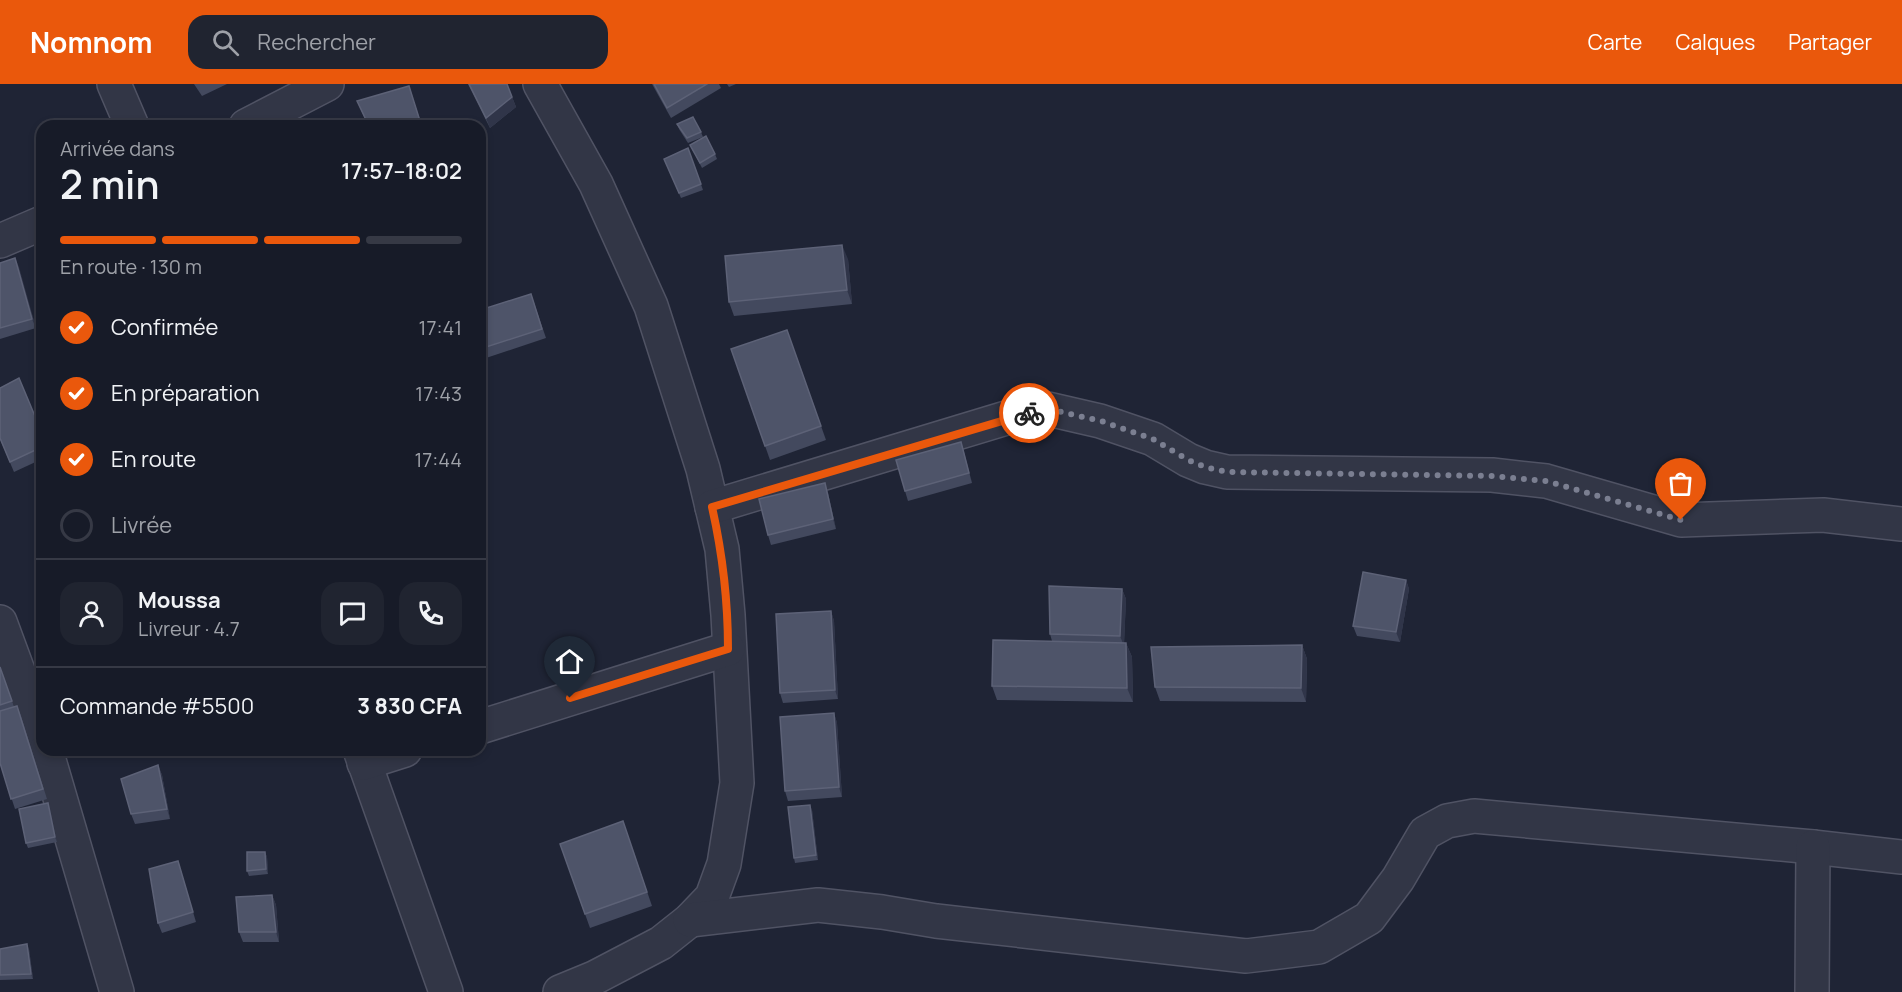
<!DOCTYPE html>
<html lang="fr">
<meta charset="utf-8">
<style>
body{margin:0;font-family:Manrope,sans-serif;background:#202430;color:#f1f3f6;height:100vh;display:flex;flex-direction:column;font-size:22px;white-space:nowrap}
*{box-sizing:border-box;margin:0}
p{font-size:20px;color:#9ea1a8}
.icon{flex:none;width:33px;height:33px;fill:none;stroke:currentColor;stroke-width:2;stroke-linecap:round;stroke-linejoin:round}
.map{position:relative;flex:1;overflow:hidden}
.details{position:absolute;left:36px;top:36px;width:450px;height:636px;display:flex;flex-direction:column;background:#171b28;border-radius:18px;box-shadow:0 3px 9px #0003,0 0 0 2px #363945}
.details>*{flex:none}
.pin{position:absolute;display:grid;place-items:center;width:51px;height:51px;color:#fff;margin:-62px -26px;border-radius:50% 50% 50% 0;rotate:-45deg;box-shadow:0 0 6px #0007}
.pin .icon{rotate:45deg}
.courier{position:absolute;display:grid;place-items:center;width:60px;height:60px;margin:-30px;border:4px solid #ea580c;border-radius:50%;background:#fff;color:#222;box-shadow:0 2px 8px #0007}
.head em{font-style:normal;font-weight:600}
.head div{display:flex;flex-direction:column-reverse}
.head{display:flex;align-items:center;justify-content:space-between;height:102px;padding:0 24px}
h1{font-size:39px;font-weight:600;line-height:45px}
.bar{display:grid;grid-template-columns:repeat(4,1fr);gap:9px 6px;align-content:center;height:72px;padding:0 24px}
.bar i{height:8px;border-radius:4px;background:#363945}
.bar .active{background:#ea580c}
.bar p{grid-column:span 4}
.line{display:flex;align-items:center;gap:15px;padding:0 24px;border-top:2px solid #363945}
.line div{flex:1}
.round{display:grid;place-items:center;flex:none;width:63px;height:63px;border-radius:18px;background:#202430}
ol{padding:0 24px;list-style:none}
li{display:flex;align-items:center;gap:18px;height:66px}
li p{margin-inline-start:auto}
li .icon{padding:6px;border-radius:50%;background:#ea580c;color:#fff;stroke-width:4}
li:last-child{color:#9ea1a8}
li i{width:33px;height:33px;border:3px solid #363945;border-radius:50%}
header{display:flex;align-items:center;gap:36px;box-sizing:border-box;height:84px;padding:0 30px;background:#ea580c;color:#fff}
header strong{font-size:28px}
nav{display:flex;gap:33px;margin-inline-start:auto;font-size:21px}
.search{width:420px;height:54px;background:#202430;display:flex;align-items:center;gap:15px;box-sizing:border-box;padding:0 21px;border-radius:18px;color:#9ea1a8;font-size:22px}
.map>svg:first-child{display:block}
.lines{fill:none;stroke-linecap:round;stroke-linejoin:round}
.minor-casing{stroke:#505364;stroke-width:36}
.minor{stroke:#323646;stroke-width:33}
.wall{fill:#43495e}
.shaded-wall{fill:#303549}
.building{fill:#4e5469;stroke:#5d6277;stroke-width:1.5}
.done{stroke:#7b7f91;stroke-width:6;stroke-dasharray:0 10.8}
.route{stroke:#ea580c;stroke-width:8}
</style>
<header>
<strong>Nomnom</strong>
<div class="search"><svg class="icon" aria-label="search" viewBox="0 0 24 24"><circle cx="10" cy="10" r="6"/><path d="M15 15l6 6"/></svg>Rechercher</div>
<nav><a>Carte</a><a>Calques</a><a>Partager</a></nav>
</header>
<div class="map">
<svg width="1902" height="908" viewBox="0 0 1902 908">
<rect width="100%" height="100%" fill="#1f2435"/>
<g class="lines">
<defs>
<g id="minor">
<path d="M114 0 132 42"/>
<path d="M540 0 596 100 651 222 703 385 722 465 728 531 737 699 724 780 712 813 690 836 661 859 594 894 560 908"/>
<path d="M246 42 327 0"/>
<path d="M0 157 42 139"/>
<path d="M712 423 1016 331 1048 325 1100 337 1153 355 1188 376 1205 383 1227 388 1492 391 1546 397 1681 436 1823 431 1902 440"/>
<path d="M0 538 42 652"/>
<path d="M480 643 728 565"/>
<path d="M46 666 117 908"/>
<path d="M360 666 446 908"/>
<path d="M364 679 405 666"/>
<path d="M690 836 818 821 882 828 936 837 1246 872 1319 863 1369 834 1398 795 1425 749 1447 737 1474 732 1813 763 1902 773"/>
<path d="M1812 908 1813 763"/>
</g>
</defs>
<use href="#minor" class="minor-casing"/>
<use href="#minor" class="minor"/>
</g>
<g class="wall">
<path d="M194 0H227L202 12Z"/>
<path d="M468 0H507L516 23 490 44Z"/>
<path d="M652 0H719L721 4 671 34Z"/>
<path d="M727 0H736L729 3Z"/>
<path d="M412 12 422 42H368L357 17Z"/>
<path d="M677 40 701 48 703 53 688 59 679 45Z"/>
<path d="M690 61 715 70 717 75 702 84Z"/>
<path d="M688 64 703 106 681 114 664 75Z"/>
<path d="M15 174 36 244 0 255V179Z"/>
<path d="M848 175 852 220 734 232 729 218Z"/>
<path d="M531 210 546 254 480 276V226Z"/>
<path d="M787 246 826 356 770 376 731 265Z"/>
<path d="M0 304 42 349V375L14 388 0 355Z"/>
<path d="M961 358 964 368 972 399 908 417 905 407Z"/>
<path d="M825 399 828 409 836 445 771 461 768 451Z"/>
<path d="M1406 496 1409 505 1400 558 1357 552 1353 542Z"/>
<path d="M1122 505 1126 515 1124 559H1126L1132 573 1133 618 997 616 992 602 1052 557 1050 550Z"/>
<path d="M831 527 834 537 838 615 783 619 780 609Z"/>
<path d="M1302 561 1307 575 1306 618 1160 617 1155 603Z"/>
<path d="M0 583 14 623 17 622 21 632 47 715 15 725 0 679Z"/>
<path d="M834 629 837 639 842 713 788 717 785 707Z"/>
<path d="M158 681 162 691 170 735 135 740 131 730Z"/>
<path d="M48 719 57 758 28 764 26 759Z"/>
<path d="M812 726 818 776 795 779 794 774Z"/>
<path d="M623 737 652 822 590 844 560 760Z"/>
<path d="M265 768 267 773 268 790 249 792 247 787Z"/>
<path d="M178 777 196 838 162 849 158 839Z"/>
<path d="M272 811 276 821 279 858H243L239 848Z"/>
<path d="M0 865H29L33 895 0 896Z"/>
</g>
<g class="shaded-wall">
<path d="M512 13 516 23 490 44 486 34Z"/>
<path d="M842 161 848 175 852 220 847 206Z"/>
<path d="M15 174 19 183 36 244 32 235Z"/>
<path d="M825 399 828 409 836 445 833 435Z"/>
<path d="M1406 496 1409 505 1400 558 1396 548Z"/>
<path d="M1122 505 1126 515 1124 562 1120 552Z"/>
<path d="M831 527 834 537 838 615 835 606Z"/>
<path d="M1126 559 1132 573 1133 618 1127 604Z"/>
<path d="M1302 561 1307 575 1306 618 1301 604Z"/>
<path d="M834 629 837 639 842 713 839 703Z"/>
<path d="M158 681 162 691 170 735 167 725Z"/>
<path d="M48 719 50 724 57 758 55 753Z"/>
<path d="M810 721 812 726 818 776 816 771Z"/>
<path d="M265 768 267 773 268 790 266 785Z"/>
<path d="M272 811 276 821 279 858 276 848Z"/>
<path d="M27 860 29 865 33 895 31 890Z"/>
</g>
<g class="building">
<path d="M469 0H507L512 13 486 34Z"/>
<path d="M654 0H707L667 24Z"/>
<path d="M409 2 420 37 404 42H369L357 17Z"/>
<path d="M693 33 701 48 687 54 677 40Z"/>
<path d="M706 52 715 70 700 79 690 61Z"/>
<path d="M688 64 701 100 679 109 664 75Z"/>
<path d="M842 161 847 206 729 218 725 172Z"/>
<path d="M15 174 32 235 0 244V179Z"/>
<path d="M531 210 542 245 480 265V226Z"/>
<path d="M787 246 821 342 765 362 731 265Z"/>
<path d="M19 294 42 349V363L10 378 0 354V304Z"/>
<path d="M961 358 969 389 905 407 896 376Z"/>
<path d="M825 399 833 435 768 451 759 415Z"/>
<path d="M1363 488 1406 496 1396 548 1353 542Z"/>
<path d="M1049 502 1122 505 1120 552 1050 550Z"/>
<path d="M831 527 835 606 780 609 776 530Z"/>
<path d="M993 556 1126 559 1127 604 992 602Z"/>
<path d="M1302 561 1301 604 1155 603 1151 563Z"/>
<path d="M0 583 12 617 0 621Z"/>
<path d="M17 622 43 705 11 715 0 679V627Z"/>
<path d="M834 629 839 703 785 707 780 633Z"/>
<path d="M158 681 167 725 131 730 121 695Z"/>
<path d="M48 719 55 753 26 759 19 725Z"/>
<path d="M810 721 816 771 794 774 788 723Z"/>
<path d="M623 737 647 808 585 830 560 760Z"/>
<path d="M247 768H265L266 785 247 787Z"/>
<path d="M178 777 193 828 158 839 149 785Z"/>
<path d="M272 811 276 848H239L236 813Z"/>
<path d="M27 860 31 890 0 891V865Z"/>
</g>
<g class="lines">
<path class="done" d="M1029 329 1048 325 1101 337 1153 355 1188 376 1205 383 1227 388 1492 392 1546 397 1681 436"/>
<path class="route" d="M570 614 728 565C728 515 723 472 712 423L1029 329"/>
</g>
</svg>
<div class="pin" style="left:1681px;top:436px;background:#ea580c"><svg class="icon" aria-label="bag" viewBox="0 0 24 24"><path d="M5 8h14l-1 12H6zM9 8a3 3 0 0 1 6 0"/></svg></div>
<div class="pin" style="left:570px;top:614px;background:#1f2937"><svg class="icon" aria-label="home" viewBox="0 0 24 24"><path d="M3 11l9-7 9 7M6 9v11h12V9"/></svg></div>
<div class="courier" style="left:1029px;top:329px"><svg class="icon" aria-label="bike" viewBox="0 0 24 24"><circle cx="6" cy="16" r="4"/><circle cx="18" cy="16" r="4"/><path d="M6 16l4-8h5l3 8M10 8l3 8H6M13 5h3"/></svg></div>
<section class="details">
<div class="head"><div><h1>2 min</h1><p>Arrivée dans</p></div><em>17:57–18:02</em></div>
<div class="bar"><i class="active"></i><i class="active"></i><i class="active"></i><i></i><p>En route · 130 m</p></div>
<ol>
<li><svg class="icon" aria-label="check" viewBox="0 0 24 24"><path d="M5 12l5 5 9-10"/></svg>Confirmée<p>17:41</p></li>
<li><svg class="icon" aria-label="check" viewBox="0 0 24 24"><path d="M5 12l5 5 9-10"/></svg>En préparation<p>17:43</p></li>
<li><svg class="icon" aria-label="check" viewBox="0 0 24 24"><path d="M5 12l5 5 9-10"/></svg>En route<p>17:44</p></li>
<li><i></i>Livrée</li>
</ol>
<div class="line" style="height:108px"><a class="round"><svg class="icon" aria-label="person" viewBox="0 0 24 24"><circle cx="12" cy="8" r="4"/><path d="M4 21q1-7 8-7t8 7"/></svg></a><div><b>Moussa</b><p>Livreur · 4.7</p></div><a class="round"><svg class="icon" aria-label="chat" viewBox="0 0 24 24"><path d="M4 5h16v11H9l-5 4z"/></svg></a><a class="round"><svg class="icon" aria-label="phone" viewBox="0 0 24 24"><path d="M5 4h4l2 5-3 2q2 4 5 5l2-3 5 2v4C11 20 4 13 5 4z"/></svg></a></div>
<div class="line" style="height:78px"><div>Commande #5500</div><b>3 830 CFA</b></div>
</section>
</div>
